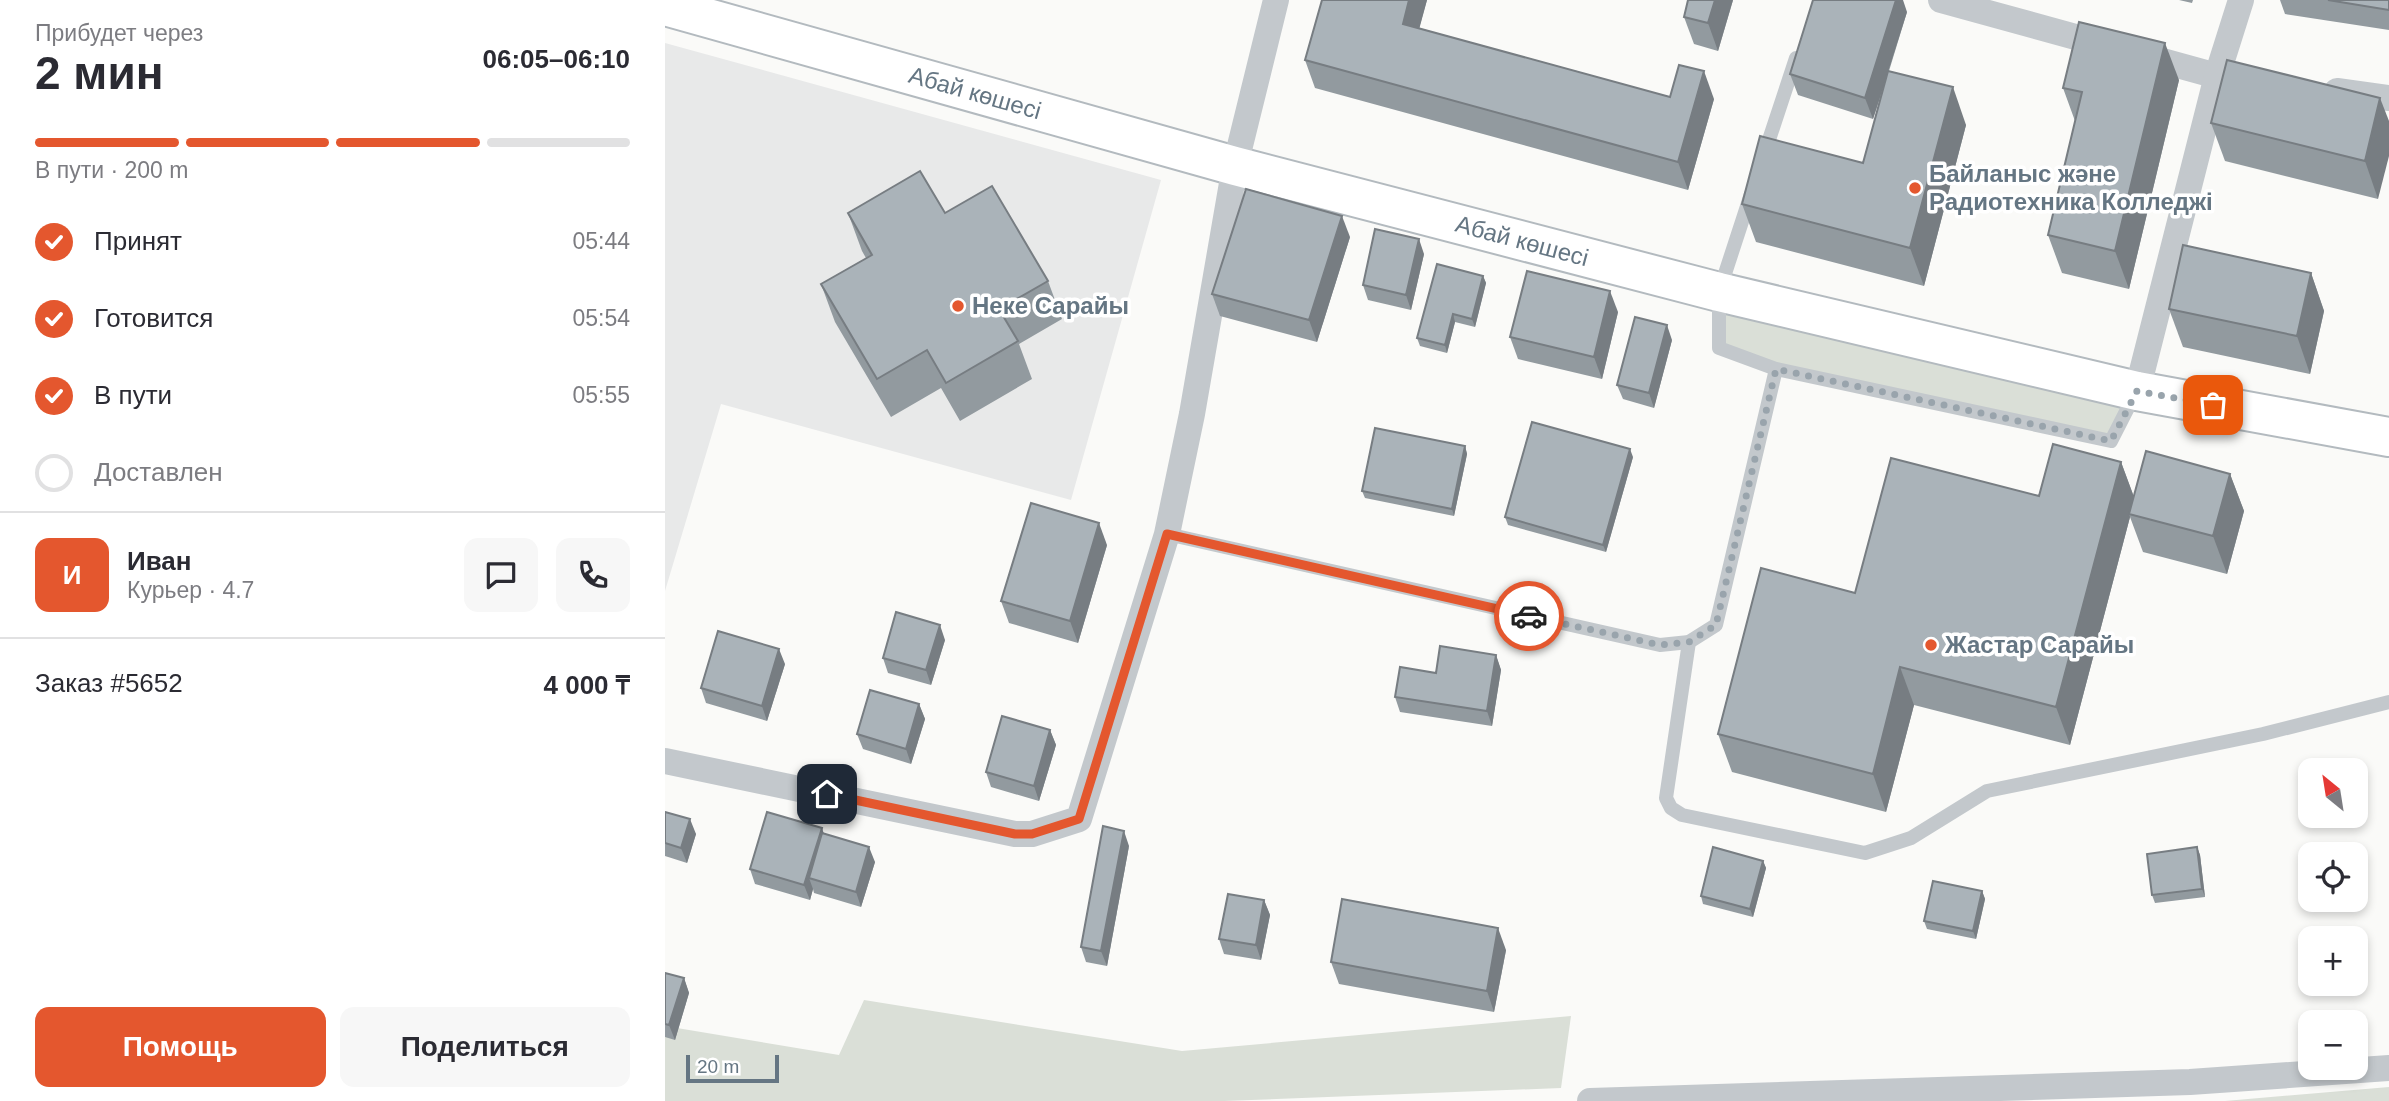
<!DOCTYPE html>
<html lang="ru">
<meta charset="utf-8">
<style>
body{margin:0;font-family:Helvetica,sans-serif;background:#f7f7f7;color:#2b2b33;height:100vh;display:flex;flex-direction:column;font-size:26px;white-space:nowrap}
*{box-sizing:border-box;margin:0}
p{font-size:23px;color:#7c7c81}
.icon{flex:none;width:38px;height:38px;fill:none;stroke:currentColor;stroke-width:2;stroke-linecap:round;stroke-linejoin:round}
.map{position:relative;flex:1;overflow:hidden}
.side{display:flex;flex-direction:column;background:#fff;width:665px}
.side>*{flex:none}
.needle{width:46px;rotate:330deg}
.fabs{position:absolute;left:1633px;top:758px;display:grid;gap:14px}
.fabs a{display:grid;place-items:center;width:70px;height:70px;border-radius:14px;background:#fff;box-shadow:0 4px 10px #0003;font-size:35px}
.scale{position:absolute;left:21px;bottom:18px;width:93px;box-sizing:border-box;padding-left:7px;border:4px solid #657683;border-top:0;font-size:19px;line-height:24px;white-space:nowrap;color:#657683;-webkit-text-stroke:5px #fff;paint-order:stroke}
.pin{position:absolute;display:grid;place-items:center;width:60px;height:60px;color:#fff;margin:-30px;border-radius:14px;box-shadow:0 4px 10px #0006}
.courier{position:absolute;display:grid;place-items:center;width:70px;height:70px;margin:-35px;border:5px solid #e4572e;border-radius:50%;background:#fff;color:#222;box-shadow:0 2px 9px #0007}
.overview em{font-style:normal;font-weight:600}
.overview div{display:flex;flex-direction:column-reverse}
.overview{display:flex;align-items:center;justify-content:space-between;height:119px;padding:0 35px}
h1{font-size:46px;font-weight:600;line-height:52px}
.bar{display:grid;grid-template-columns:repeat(4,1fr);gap:10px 7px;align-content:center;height:84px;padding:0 35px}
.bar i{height:9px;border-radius:5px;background:#e1e1e2}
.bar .selected{background:#e4572e}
.bar p{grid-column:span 4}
.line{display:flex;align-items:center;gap:18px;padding:0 35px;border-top:2px solid #e1e1e2}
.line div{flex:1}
.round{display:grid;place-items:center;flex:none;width:74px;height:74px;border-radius:14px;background:#f7f7f7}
ol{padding:0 35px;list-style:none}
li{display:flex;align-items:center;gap:21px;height:77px}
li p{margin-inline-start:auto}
li .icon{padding:7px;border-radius:50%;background:#e4572e;color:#fff;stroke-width:4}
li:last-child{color:#7c7c81}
li i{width:38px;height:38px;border:4px solid #e1e1e2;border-radius:50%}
.primary-button{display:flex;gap:14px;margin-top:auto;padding:14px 35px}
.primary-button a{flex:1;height:80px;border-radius:14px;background:#e4572e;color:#fff;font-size:28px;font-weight:600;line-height:80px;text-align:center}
.primary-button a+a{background:#f7f7f7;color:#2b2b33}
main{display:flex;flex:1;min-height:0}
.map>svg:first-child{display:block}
.built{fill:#e8e9e9}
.green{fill:#dadfd7}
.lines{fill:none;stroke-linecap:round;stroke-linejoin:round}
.secondary-casing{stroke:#b3babf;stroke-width:42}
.lane{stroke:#c3c8cc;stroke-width:14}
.street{stroke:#c3c8cc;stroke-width:26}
.secondary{stroke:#fff;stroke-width:38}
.wall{fill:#929a9f}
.shaded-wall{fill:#777d82}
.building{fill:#aab3b9;stroke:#777d82;stroke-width:2}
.done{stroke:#99a4ac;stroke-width:7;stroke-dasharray:0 12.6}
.route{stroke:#e4572e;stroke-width:9}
.poi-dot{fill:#e4572e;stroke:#fff;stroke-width:2.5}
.labels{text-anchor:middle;stroke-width:7;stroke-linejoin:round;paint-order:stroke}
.street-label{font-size:24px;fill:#657683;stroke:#fff}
.poi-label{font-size:24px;font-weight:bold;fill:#657683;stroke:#fff;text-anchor:start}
</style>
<main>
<section class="side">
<div class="overview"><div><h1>2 мин</h1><p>Прибудет через</p></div><em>06:05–06:10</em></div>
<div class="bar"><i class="selected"></i><i class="selected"></i><i class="selected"></i><i></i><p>В пути · 200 m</p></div>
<ol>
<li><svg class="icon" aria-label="check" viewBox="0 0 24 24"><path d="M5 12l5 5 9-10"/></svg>Принят<p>05:44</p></li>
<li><svg class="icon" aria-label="check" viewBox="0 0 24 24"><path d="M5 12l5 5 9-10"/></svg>Готовится<p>05:54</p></li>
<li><svg class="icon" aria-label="check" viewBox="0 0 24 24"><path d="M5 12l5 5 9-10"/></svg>В пути<p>05:55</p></li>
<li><i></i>Доставлен</li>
</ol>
<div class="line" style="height:126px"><b class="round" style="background:#e4572e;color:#fff">И</b><div><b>Иван</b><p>Курьер · 4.7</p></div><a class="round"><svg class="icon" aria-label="chat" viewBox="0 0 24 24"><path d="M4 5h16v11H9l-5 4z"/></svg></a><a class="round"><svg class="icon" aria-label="phone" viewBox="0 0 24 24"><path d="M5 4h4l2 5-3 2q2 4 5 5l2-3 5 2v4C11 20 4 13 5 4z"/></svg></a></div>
<div class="line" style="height:91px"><div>Заказ #5652</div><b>4 000 ₸</b></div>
<div class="primary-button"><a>Помощь</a><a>Поделиться</a></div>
</section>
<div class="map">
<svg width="1724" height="1101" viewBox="0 0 1724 1101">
<rect width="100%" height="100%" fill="#fafaf8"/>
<path class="built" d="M0 43 496 180 406 500 56 404 0 591Z"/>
<g class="green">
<path d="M1054 292 1472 391 1446 441 1112 369 1054 348Z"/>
<path d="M199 1000 517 1051 906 1016 896 1088 559 1101H0V1026L174 1055Z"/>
<path d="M1724 1087V1101H1560Z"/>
</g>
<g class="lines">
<defs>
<path id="secondary" d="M0 6 570 166 1054 292 1472 391 1724 437"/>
</defs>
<use href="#secondary" class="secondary-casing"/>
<g class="lane">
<path d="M1099 155 1131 58"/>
<path d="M1086 194 1054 292V348L1111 369 1446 441 1471 392"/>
<path d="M502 534 995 645 1024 642 1051 625 1111 369"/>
<path d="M1024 642 1001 798 1006 808 1017 815 1200 853 1246 838 1322 791 1598 734 1724 702"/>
</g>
<g class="street">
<path d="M1276 0 1552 76 1592 81"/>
<path d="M1672 91 1724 98"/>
<path d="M1472 391 1552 76 1576 0"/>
<path d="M0 761 350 834H367L414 819 502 534 527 414 570 166 611 0"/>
<path d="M925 1101 1525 1082 1724 1068"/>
</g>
<use href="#secondary" class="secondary"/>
</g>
<g class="wall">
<path d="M657 0H762L754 28 1005 97 1049 99 1023 190 650 88 640 60Z"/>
<path d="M1068 0 1053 51 1029 44 1019 17Z"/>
<path d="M1514 0H1528L1527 3Z"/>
<path d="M1615 0H1724V30L1620 14Z"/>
<path d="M1242 12 1224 71 1301 125 1259 286 1091 242 1077 204 1198 163 1217 92 1208 119 1133 95 1125 74Z"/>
<path d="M1514 80 1464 289 1397 273 1383 235 1410 121 1398 88Z"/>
<path d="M1715 98 1713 199 1560 161 1546 123Z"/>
<path d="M183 213H280L383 281 397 319 354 344 367 379 295 421 276 388 226 417 170 322 156 284 201 258 197 251Z"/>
<path d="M685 237 652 342 555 316 547 294Z"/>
<path d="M759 254 746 310 703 300 698 285Z"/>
<path d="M1646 273 1659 311 1645 374 1518 347 1504 309Z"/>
<path d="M818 276 821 283 810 327 790 322 782 353 755 346 752 338Z"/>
<path d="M953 312 937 379 853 359 845 337Z"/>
<path d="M1007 340 989 408 958 399 952 385Z"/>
<path d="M800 446 802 454 789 516 700 498 697 491Z"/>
<path d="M968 457 941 552 843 525 840 517Z"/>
<path d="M1456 462 1469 497 1565 474 1579 511 1562 574 1478 552 1465 517 1405 745 1249 705 1221 812 1067 772 1053 734 1190 593 1374 496Z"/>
<path d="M442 545 413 643 344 623 336 601Z"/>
<path d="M280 640 266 685 223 673 218 658Z"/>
<path d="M831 655 836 670 827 726 735 712 730 697Z"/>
<path d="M120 664 102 721 41 703 36 688Z"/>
<path d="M254 704 260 719 246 764 198 749 192 734Z"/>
<path d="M385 730 391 745 374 801 326 787 321 772Z"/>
<path d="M0 812 31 834 22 863 0 856Z"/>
<path d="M159 834 210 862 196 907 149 893 148 889 145 900 90 884 85 869Z"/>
<path d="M464 846 442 966 421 962 416 947Z"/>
<path d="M1532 847 1535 855 1540 897 1490 903 1487 895Z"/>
<path d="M1098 861 1101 868 1088 917 1038 904 1036 896Z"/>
<path d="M1317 891 1320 899 1311 939 1262 929 1259 921Z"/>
<path d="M599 900 605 915 596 960 559 954 554 939Z"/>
<path d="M841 950 829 1012 674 984 666 962Z"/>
<path d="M0 973 19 978 24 993 10 1040 0 1037Z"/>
</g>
<g class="shaded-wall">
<path d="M744 0H762L748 52 738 24Z"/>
<path d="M1050 0H1068L1053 51 1043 23Z"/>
<path d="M1231 0H1238L1242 12 1208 119 1200 98Z"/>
<path d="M1500 43 1514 80 1464 289 1450 251Z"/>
<path d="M1039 71 1049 99 1023 190 1013 162Z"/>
<path d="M1288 87 1301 125 1259 286 1245 248Z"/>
<path d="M1715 98 1724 121V156L1713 199 1700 161Z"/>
<path d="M677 216 685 237 652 342 644 320Z"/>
<path d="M754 239 759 254 746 310 741 295Z"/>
<path d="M1646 273 1659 311 1645 374 1632 336Z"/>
<path d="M818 276 821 283 810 327 807 319Z"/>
<path d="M945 291 953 312 937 379 929 357Z"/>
<path d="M788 314 790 322 782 353 780 345Z"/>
<path d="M1002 325 1007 340 989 408 984 393Z"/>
<path d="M800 446 802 454 789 516 787 509Z"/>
<path d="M965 449 968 457 941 552 938 545Z"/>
<path d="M1456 462 1470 500 1464 514 1465 517 1405 745 1391 707Z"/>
<path d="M1565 474 1579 511 1562 574 1548 536Z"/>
<path d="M434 523 442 545 413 643 405 621Z"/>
<path d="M275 625 280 640 266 685 261 670Z"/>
<path d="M114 649 120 664 102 721 97 706Z"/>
<path d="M831 655 836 670 827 726 822 711Z"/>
<path d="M1235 667 1249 705 1221 812 1208 774Z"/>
<path d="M254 704 260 719 246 764 241 749Z"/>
<path d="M385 730 391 745 374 801 369 786Z"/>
<path d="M25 819 31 834 22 863 16 848Z"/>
<path d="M157 828 162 843 144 878 148 889 145 900 139 885Z"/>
<path d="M459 831 464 846 442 966 436 951Z"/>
<path d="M204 847 210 862 196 907 191 892Z"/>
<path d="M1532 847 1535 855 1540 897 1537 889Z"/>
<path d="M1098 861 1101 868 1088 917 1085 909Z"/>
<path d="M1317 891 1320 899 1311 939 1308 931Z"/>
<path d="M599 900 605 915 596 960 591 945Z"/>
<path d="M833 928 841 950 829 1012 822 991Z"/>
<path d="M19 978 24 993 10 1040 4 1025Z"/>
</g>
<g class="building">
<path d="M657 0H744L738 24 1005 97 1014 65 1039 71 1013 162 640 60Z"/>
<path d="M1023 0H1050L1043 23 1019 17Z"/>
<path d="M1148 0H1231L1200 98 1125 74Z"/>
<path d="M1663 0H1724V10Z"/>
<path d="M1414 22 1500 43 1450 251 1383 235 1417 92 1398 88Z"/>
<path d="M1562 60 1715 98 1700 161 1546 123Z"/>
<path d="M1223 71 1288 87 1245 248 1077 204 1095 136 1198 163Z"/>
<path d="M255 171 280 213 327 186 383 281 334 309 353 341 281 383 262 350 212 379 156 284 207 255 183 213Z"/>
<path d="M581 189 677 216 644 320 547 294Z"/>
<path d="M710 229 754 239 741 295 698 285Z"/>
<path d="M1518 245 1646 273 1632 336 1504 309Z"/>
<path d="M772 264 818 276 807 319 788 314 780 345 752 338Z"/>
<path d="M862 271 945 291 929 357 845 337Z"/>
<path d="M970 317 1002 325 984 393 952 385Z"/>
<path d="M867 422 965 449 938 545 840 517Z"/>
<path d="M710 428 800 446 787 509 697 491Z"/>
<path d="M1388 444 1456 462 1391 707 1235 667 1208 774 1053 734 1096 568 1190 593 1226 458 1374 496Z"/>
<path d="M1481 451 1565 474 1548 536 1464 514Z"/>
<path d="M366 503 434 523 405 621 336 601Z"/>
<path d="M231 612 275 625 261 670 218 658Z"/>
<path d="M53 631 114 649 97 706 36 688Z"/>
<path d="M775 646 831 655 822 711 730 697 735 667 771 673Z"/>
<path d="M205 690 254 704 241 749 192 734Z"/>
<path d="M337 716 385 730 369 786 321 772Z"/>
<path d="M0 812 25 819 16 848 0 843Z"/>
<path d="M102 812 157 828 139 885 85 869Z"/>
<path d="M438 826 459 831 436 951 416 947Z"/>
<path d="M157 833 204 847 191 892 144 878Z"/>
<path d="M1048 847 1098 861 1085 909 1036 896Z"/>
<path d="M1532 847 1537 889 1487 895 1482 854Z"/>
<path d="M1268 881 1317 891 1308 931 1259 921Z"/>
<path d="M563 894 599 900 591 945 554 939Z"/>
<path d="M677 899 833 928 822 991 666 962Z"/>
<path d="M0 973 19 978 4 1025 0 1024Z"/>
</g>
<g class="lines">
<path class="done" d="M864 616 995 645 1024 642 1051 625 1111 369 1446 441 1472 391 1548 405"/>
<path class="route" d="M162 794 350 834H367L414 819 502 534 864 616"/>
</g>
<g class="poi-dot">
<circle cx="1250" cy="188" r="7"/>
<circle cx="293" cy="306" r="7"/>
<circle cx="1266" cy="645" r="7"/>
</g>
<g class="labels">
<g class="street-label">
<text transform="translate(310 93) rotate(16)" y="8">Абай көшесі</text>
<text transform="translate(857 241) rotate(15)" y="8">Абай көшесі</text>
</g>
<g class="poi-label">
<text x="1264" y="182">Байланыс және<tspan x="1264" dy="28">Радиотехника Колледжі</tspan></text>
<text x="307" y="314">Неке Сарайы</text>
<text x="1280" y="653">Жастар Сарайы</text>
</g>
</g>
</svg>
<div class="fabs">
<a><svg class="needle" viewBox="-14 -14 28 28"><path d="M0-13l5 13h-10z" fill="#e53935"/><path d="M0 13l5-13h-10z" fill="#7c7c81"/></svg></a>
<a><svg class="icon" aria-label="locate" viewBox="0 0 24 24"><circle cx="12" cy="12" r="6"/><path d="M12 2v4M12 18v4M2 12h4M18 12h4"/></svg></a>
<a>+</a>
<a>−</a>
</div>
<div class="scale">20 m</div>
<div class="pin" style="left:1548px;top:405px;background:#ea580c"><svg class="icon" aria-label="bag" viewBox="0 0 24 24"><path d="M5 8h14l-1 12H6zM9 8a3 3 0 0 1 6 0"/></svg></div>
<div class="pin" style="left:162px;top:794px;background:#1f2937"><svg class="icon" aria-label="home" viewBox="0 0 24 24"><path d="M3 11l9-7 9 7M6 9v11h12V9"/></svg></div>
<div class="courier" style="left:864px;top:616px"><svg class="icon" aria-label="car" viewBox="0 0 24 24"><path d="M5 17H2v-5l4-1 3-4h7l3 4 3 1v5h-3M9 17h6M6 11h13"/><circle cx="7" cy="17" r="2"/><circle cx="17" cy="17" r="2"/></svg></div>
</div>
</main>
